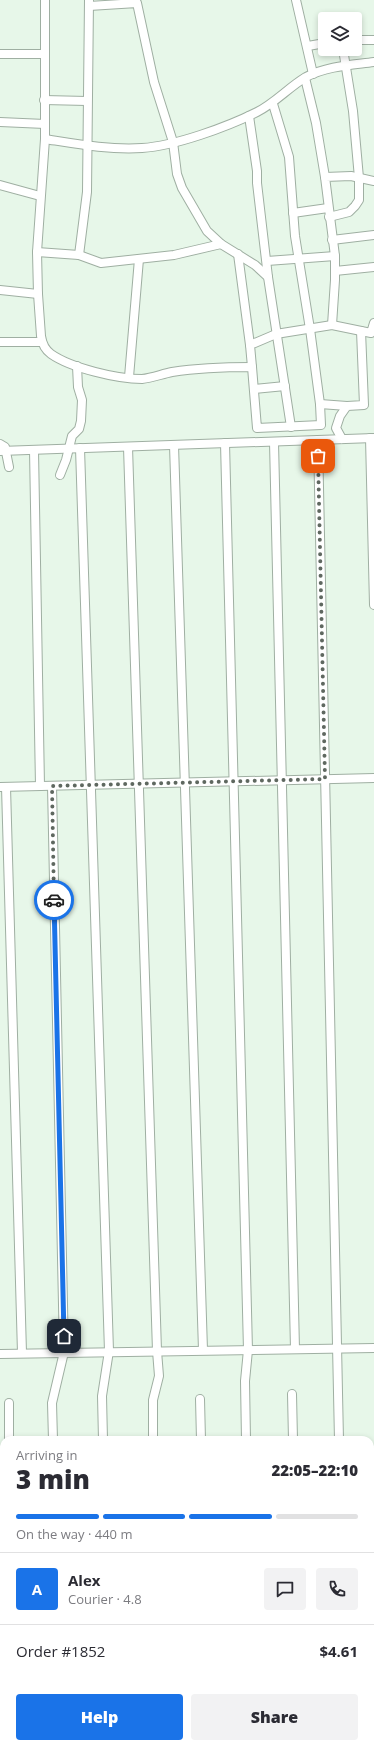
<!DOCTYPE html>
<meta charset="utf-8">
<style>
body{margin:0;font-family:"Open Sans",sans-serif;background:#f2f2f3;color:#2b2b33;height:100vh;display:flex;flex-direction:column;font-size:15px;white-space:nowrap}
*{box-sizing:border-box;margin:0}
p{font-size:13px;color:#7c7c81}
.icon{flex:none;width:22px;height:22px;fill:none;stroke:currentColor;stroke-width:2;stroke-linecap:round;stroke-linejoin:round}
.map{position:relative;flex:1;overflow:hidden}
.drawer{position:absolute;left:0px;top:1436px;width:374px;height:312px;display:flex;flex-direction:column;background:#fff;border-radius:12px 12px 0 0;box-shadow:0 2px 6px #0003}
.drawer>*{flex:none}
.fabs{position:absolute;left:318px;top:12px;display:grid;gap:8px}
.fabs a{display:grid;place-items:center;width:44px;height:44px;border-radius:4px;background:#fff;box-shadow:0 2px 6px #0003;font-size:20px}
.pin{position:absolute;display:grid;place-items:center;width:34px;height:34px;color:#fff;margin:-17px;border-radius:8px;box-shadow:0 2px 6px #0006}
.courier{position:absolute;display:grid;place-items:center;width:40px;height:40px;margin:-20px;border:3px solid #1a73e8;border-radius:50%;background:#fff;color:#222;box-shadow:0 1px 5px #0007}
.summary em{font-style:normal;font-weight:800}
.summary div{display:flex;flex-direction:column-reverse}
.summary{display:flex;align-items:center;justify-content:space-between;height:68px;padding:0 16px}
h1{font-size:26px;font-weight:800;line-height:30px}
.bar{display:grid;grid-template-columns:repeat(4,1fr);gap:6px 4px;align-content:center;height:48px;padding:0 16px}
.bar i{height:5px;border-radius:3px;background:#e1e1e2}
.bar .on{background:#1a73e8}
.bar p{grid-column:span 4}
.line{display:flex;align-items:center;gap:10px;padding:0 16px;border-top:1px solid #e1e1e2}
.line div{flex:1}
.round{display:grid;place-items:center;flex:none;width:42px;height:42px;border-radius:4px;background:#f2f2f3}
.action{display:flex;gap:8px;margin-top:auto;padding:8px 16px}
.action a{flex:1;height:46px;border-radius:4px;background:#1a73e8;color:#fff;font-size:16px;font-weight:800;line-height:46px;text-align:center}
.action a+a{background:#f2f2f3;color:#2b2b33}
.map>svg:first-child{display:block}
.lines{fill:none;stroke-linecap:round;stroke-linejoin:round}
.minor-casing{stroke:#9fafa2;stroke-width:10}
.minor{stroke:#fff;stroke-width:8}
.done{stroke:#5f6860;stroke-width:4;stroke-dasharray:0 7.2}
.route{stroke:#1a73e8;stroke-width:5}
</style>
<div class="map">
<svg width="374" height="1748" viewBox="0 0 374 1748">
<rect width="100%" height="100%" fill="#e7f7e9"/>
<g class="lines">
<defs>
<g id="minor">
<path d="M45 0V139L37 252 38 294 41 336C42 343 44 349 51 354 71 368 117 379 142 379 152 378 162 374 172 372 198 368 225 367 252 367L257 428 321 425 320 404 310 329 295 236 289 157 273 104"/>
<path d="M296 0 313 74"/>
<path d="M89 6 137 3 154 82 173 142 177 174 182 188 207 231 221 244 255 265 268 277 291 427"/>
<path d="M355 40H374"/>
<path d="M308 46 325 43"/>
<path d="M0 54H45"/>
<path d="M305 78 316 123 325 177"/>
<path d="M44 100 87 101"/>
<path d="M249 116 257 171V183L268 277"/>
<path d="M0 122 45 124"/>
<path d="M45 139C77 144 109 150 142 148 175 146 227 127 257 112 275 103 289 87 306 77 327 66 352 65 374 62"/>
<path d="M0 185 40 196"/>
<path d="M293 213 328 208"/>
<path d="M329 217 349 212 355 206 359 200V178L353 111 343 49"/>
<path d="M332 240 374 235"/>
<path d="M37 252 79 255 101 263 174 255 221 244"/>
<path d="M238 254 250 345"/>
<path d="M79 255 87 192 89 0"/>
<path d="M267 261 335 256"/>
<path d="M335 271 374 267"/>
<path d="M0 290 38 294"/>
<path d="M332 325 335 280V256L325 177 351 176 374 181"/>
<path d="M0 342H42"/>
<path d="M252 367 250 345 276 334 332 325 371 333 374 323"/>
<path d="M129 377 139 259"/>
<path d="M254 389 285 386"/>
<path d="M320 404 347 406"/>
<path d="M370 438 374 605"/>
<path d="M342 439 336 428 340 416 347 406 364 405 361 331"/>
<path d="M318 440 339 1440"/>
<path d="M274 442 295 1349"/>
<path d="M225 443 248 1350 245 1381 246 1440"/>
<path d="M0 444 5 447 9 467"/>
<path d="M174 445 203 1350"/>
<path d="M128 447 157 1351 159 1376 153 1400V1440"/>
<path d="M80 448 109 1351 102 1396 103 1440"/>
<path d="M34 450 40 786"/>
<path d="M0 451 374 438"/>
<path d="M60 475 66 460 72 436 79 429 81 421 82 400 78 387 77 366"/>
<path d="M52 786 64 1352 52 1403 53 1440"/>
<path d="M0 787 374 778"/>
<path d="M6 787 22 1353"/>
<path d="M0 1354 374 1348"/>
<path d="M292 1394 293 1440"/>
<path d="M200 1399 201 1440"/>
<path d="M9 1403V1440"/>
<path d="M370 1625 374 1624"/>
<path d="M27 1744V1748"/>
<path d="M64 1744 65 1748"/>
<path d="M113 1744V1748"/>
<path d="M157 1744V1748"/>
<path d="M208 1744V1748"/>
<path d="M254 1744V1748"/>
<path d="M300 1744V1748"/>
<path d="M347 1744V1748"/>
</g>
</defs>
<use href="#minor" class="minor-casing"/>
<use href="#minor" class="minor"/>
</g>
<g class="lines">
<path class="done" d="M54 900 52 786 325 779 318 456"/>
<path class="route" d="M54 900 64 1336"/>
</g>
</svg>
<div class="fabs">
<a><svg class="icon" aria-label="layers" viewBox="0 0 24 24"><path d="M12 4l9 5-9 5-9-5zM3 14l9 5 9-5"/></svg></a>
</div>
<div class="pin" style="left:318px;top:456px;background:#ea580c"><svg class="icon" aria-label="bag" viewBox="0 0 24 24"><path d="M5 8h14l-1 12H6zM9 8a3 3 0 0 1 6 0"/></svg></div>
<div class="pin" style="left:64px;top:1336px;background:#1f2937"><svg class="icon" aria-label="home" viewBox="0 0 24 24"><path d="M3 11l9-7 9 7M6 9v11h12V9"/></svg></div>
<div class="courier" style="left:54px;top:900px"><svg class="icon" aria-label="car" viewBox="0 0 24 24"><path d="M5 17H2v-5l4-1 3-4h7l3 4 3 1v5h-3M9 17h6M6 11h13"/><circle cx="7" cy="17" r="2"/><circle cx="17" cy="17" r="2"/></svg></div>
<section class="drawer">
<div class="summary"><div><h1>3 min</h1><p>Arriving in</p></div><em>22:05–22:10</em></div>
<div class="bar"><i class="on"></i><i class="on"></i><i class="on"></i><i></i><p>On the way · 440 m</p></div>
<div class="line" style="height:72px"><b class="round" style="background:#1a73e8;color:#fff">A</b><div><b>Alex</b><p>Courier · 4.8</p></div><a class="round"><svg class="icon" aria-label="chat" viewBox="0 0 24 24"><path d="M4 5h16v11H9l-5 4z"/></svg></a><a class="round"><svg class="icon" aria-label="phone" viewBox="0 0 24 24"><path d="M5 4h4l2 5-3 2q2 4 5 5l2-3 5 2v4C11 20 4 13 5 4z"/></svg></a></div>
<div class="line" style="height:52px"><div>Order #1852</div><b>$4.61</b></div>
<div class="action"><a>Help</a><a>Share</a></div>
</section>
</div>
